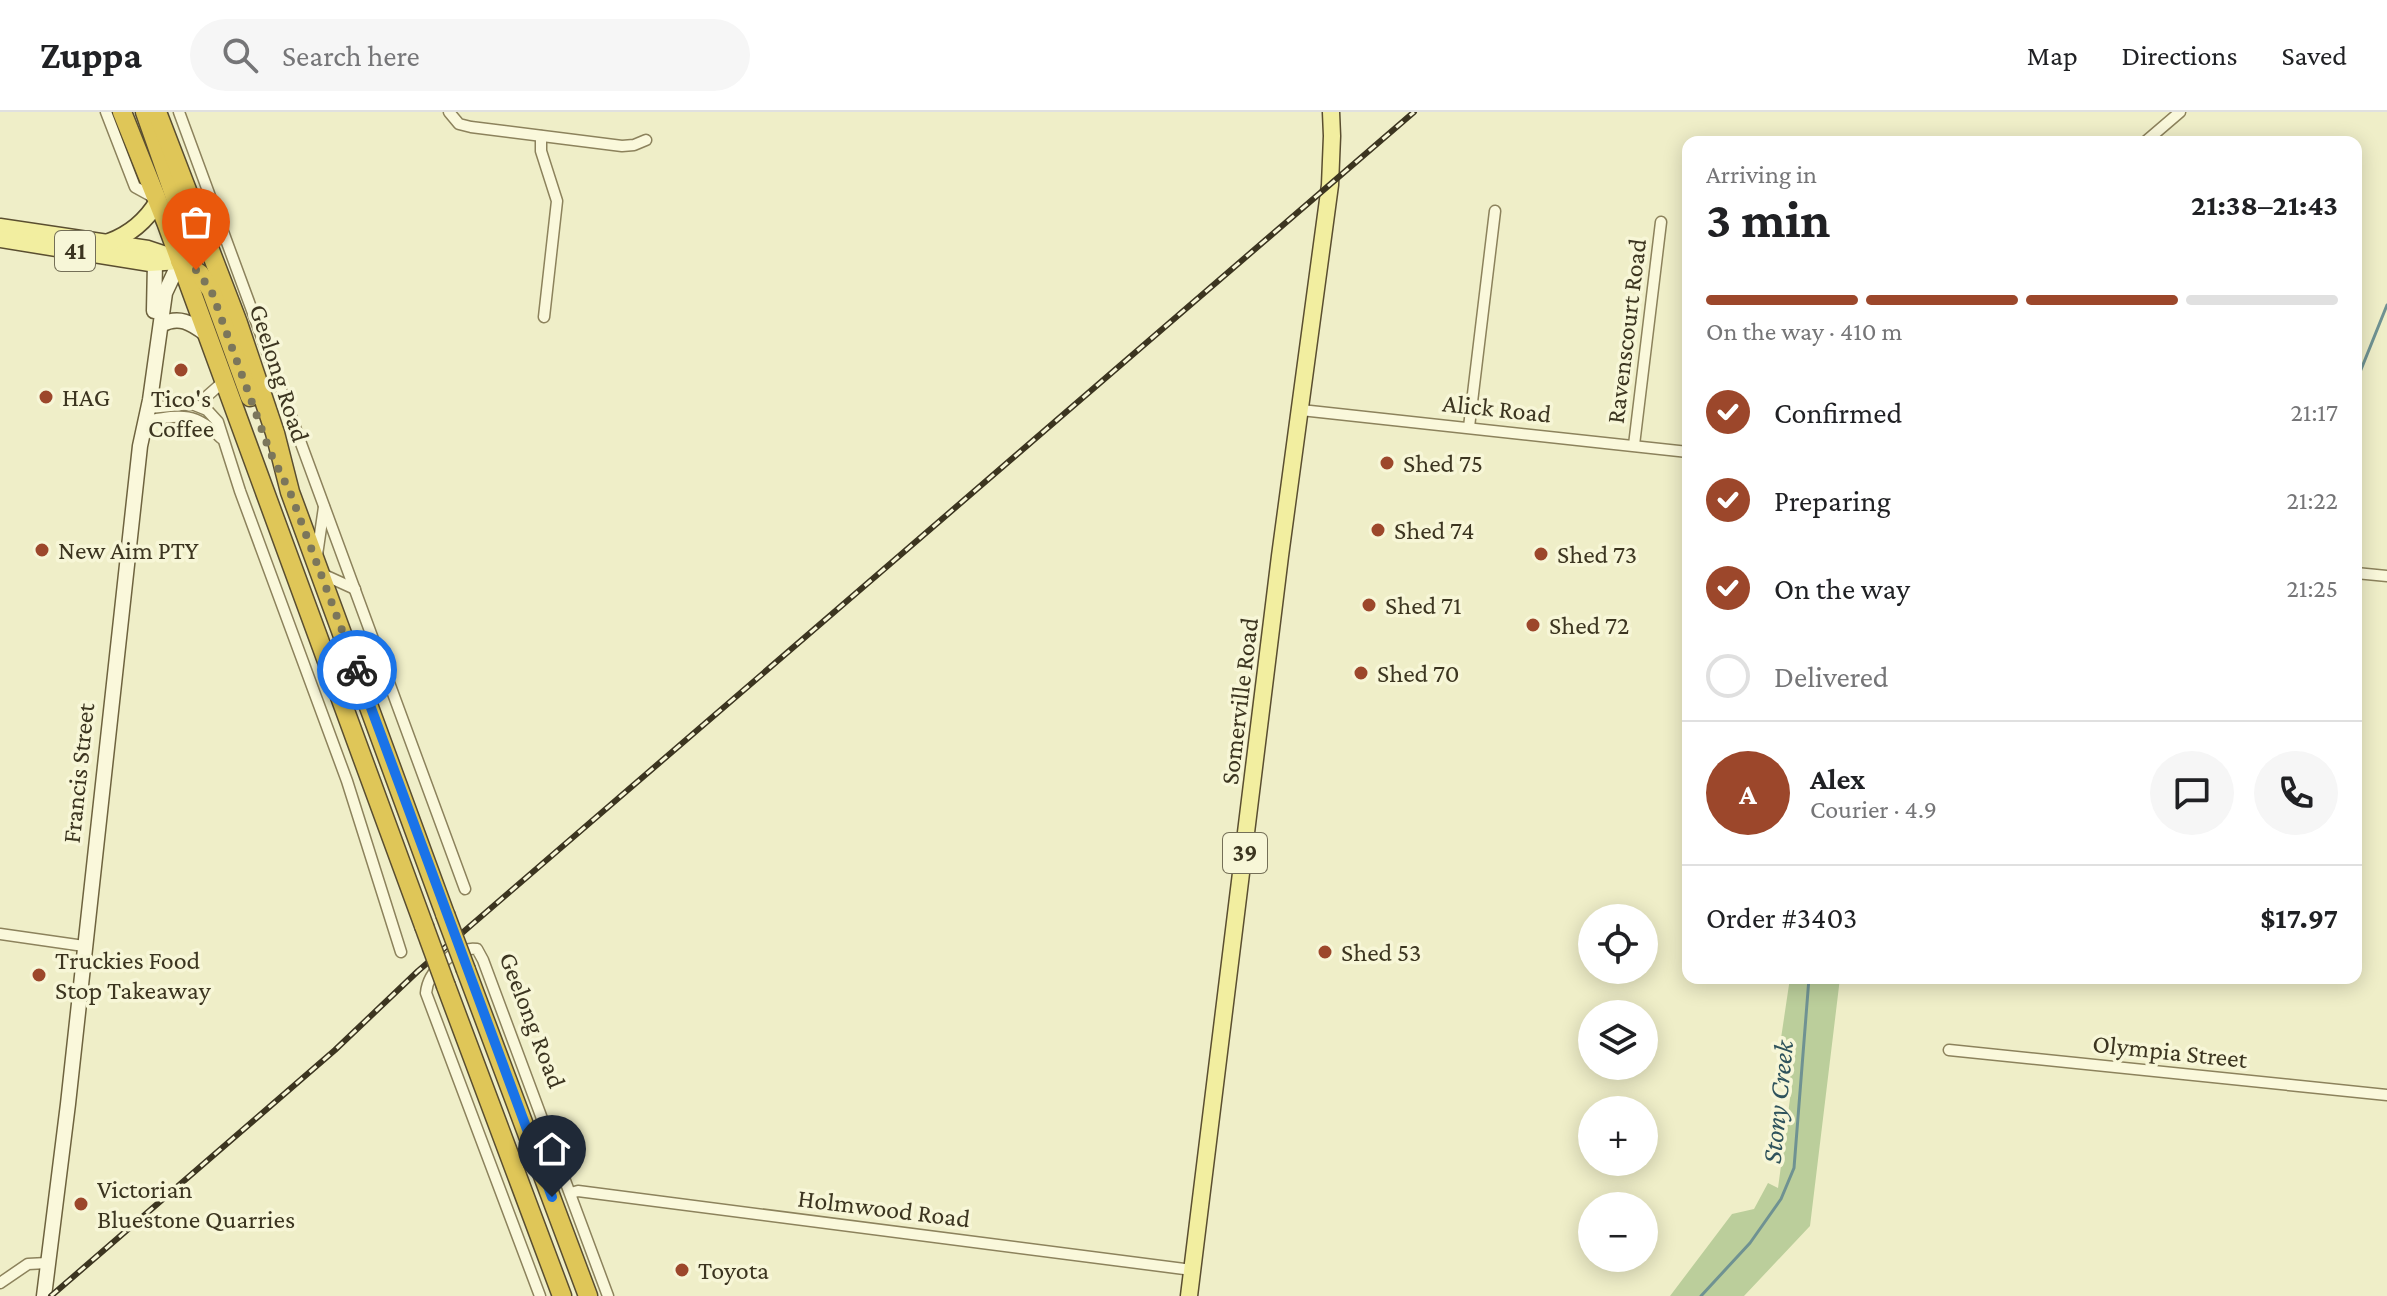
<!DOCTYPE html>
<meta charset="utf-8">
<style>
body{margin:0;font-family:"Crimson Pro",serif;background:#f6f6f6;color:#202124;height:100vh;display:flex;flex-direction:column;font-size:30px;white-space:nowrap}
*{box-sizing:border-box;margin:0}
p{font-size:26px;color:#757577}
.icon{flex:none;width:44px;height:44px;fill:none;stroke:currentColor;stroke-width:2;stroke-linecap:round;stroke-linejoin:round}
.map{position:relative;flex:1;overflow:hidden}
.details{position:absolute;left:1682px;top:24px;width:680px;height:848px;display:flex;flex-direction:column;background:#fff;border-radius:16px;box-shadow:0 4px 20px #0003}
.details>*{flex:none}
.tools{position:absolute;left:1578px;top:792px;display:grid;gap:16px}
.tools a{display:grid;place-items:center;width:80px;height:80px;border-radius:50%;background:#fff;box-shadow:0 4px 20px #0003;font-size:40px}
.pin{position:absolute;display:grid;place-items:center;width:68px;height:68px;color:#fff;margin:-82px -34px;border-radius:50% 50% 50% 0;rotate:-45deg;box-shadow:0 0 8px #0007}
.pin .icon{rotate:45deg}
.courier{position:absolute;display:grid;place-items:center;width:80px;height:80px;margin:-40px;border:6px solid #1a73e8;border-radius:50%;background:#fff;color:#222;box-shadow:0 2px 10px #0007}
.summary em{font-style:normal;font-weight:700}
.summary div{display:flex;flex-direction:column-reverse}
.summary{display:flex;align-items:center;justify-content:space-between;height:136px;padding:0 24px}
h1{font-size:52px;font-weight:700;line-height:60px}
.bar{display:grid;grid-template-columns:repeat(4,1fr);gap:12px 8px;align-content:center;height:96px;padding:0 24px}
.bar i{height:10px;border-radius:6px;background:#e0e0e0}
.bar .active{background:#9c472b}
.bar p{grid-column:span 4}
.line{display:flex;align-items:center;gap:20px;padding:0 24px;border-top:2px solid #e0e0e0}
.line div{flex:1}
.round{display:grid;place-items:center;flex:none;width:84px;height:84px;border-radius:42px;background:#f6f6f6}
ol{padding:0 24px;list-style:none}
li{display:flex;align-items:center;gap:24px;height:88px}
li p{margin-inline-start:auto}
li .icon{padding:8px;border-radius:50%;background:#9c472b;color:#fff;stroke-width:4}
li:last-child{color:#757577}
li i{width:44px;height:44px;border:4px solid #e0e0e0;border-radius:50%}
header{display:flex;align-items:center;gap:48px;box-sizing:border-box;height:112px;padding:0 40px;background:#fff;border-bottom:2px solid #e0e0e0}
header strong{font-size:38px}
nav{display:flex;gap:44px;margin-inline-start:auto;font-size:28px}
.search{width:560px;height:72px;background:#f6f6f6;display:flex;align-items:center;gap:20px;box-sizing:border-box;padding:0 28px;border-radius:44px;color:#757577;font-size:30px}
.map>svg:first-child{display:block}
.green{fill:#bbce9b}
.lines{fill:none;stroke-linecap:round;stroke-linejoin:round}
.stream{stroke:#6f9292;stroke-width:3}
.street-casing{stroke:#8c825c;stroke-width:13}
.secondary-casing{stroke:#6e633f;stroke-width:17}
.primary-casing{stroke:#5a4e30;stroke-width:19}
.highway-casing{stroke:#5a4e30;stroke-width:21}
.street{stroke:#faf8db;stroke-width:10}
.secondary{stroke:#faf8db;stroke-width:14}
.primary{stroke:#f2eea0;stroke-width:16}
.highway{stroke:#dfc658;stroke-width:18}
.rail-casing{stroke:#3c3520;stroke-width:6}
.rail{stroke:#f7f6d7;stroke-width:3;stroke-dasharray:9;stroke-linecap:butt}
.highway-bridge-casing{stroke:#5a4e30;stroke-width:21;stroke-linecap:butt}
.highway-bridge{stroke:#dfc658;stroke-width:18}
.done{stroke:#7b765b;stroke-width:8;stroke-dasharray:0 14.4}
.route{stroke:#1a73e8;stroke-width:10}
.poi-dot{fill:#9c472b;stroke:#f7f6d7;stroke-width:3}
.labels{text-anchor:middle;stroke-width:7;stroke-linejoin:round;paint-order:stroke}
.shield{fill:#f7f6d7;stroke:#746f57;stroke-width:2}
.shield-label{font-size:24px;font-weight:bold;fill:#3c3520}
.street-label{font-size:26px;fill:#3c3520;stroke:#f7f6d7}
.poi-label{font-size:26px;fill:#3c3520;stroke:#f7f6d7;text-anchor:start}
.water-label{font-size:28px;font-style:italic;fill:#2f535c;stroke:#f7f6d7}
</style>
<header>
<strong>Zuppa</strong>
<div class="search"><svg class="icon" aria-label="search" viewBox="0 0 24 24"><circle cx="10" cy="10" r="6"/><path d="M15 15l6 6"/></svg>Search here</div>
<nav><a>Map</a><a>Directions</a><a>Saved</a></nav>
</header>
<div class="map">
<svg width="2387" height="1184" viewBox="0 0 2387 1184">
<rect width="100%" height="100%" fill="#efeec8"/>
<path class="green" d="M1790 866H1840L1810 1114 1744 1184H1670L1732 1102 1754 1097 1768 1071 1778 1076 1792 972 1780 933Z"/>
<g class="lines">
<g class="stream">
<path d="M2356 270 2387 193"/>
<path d="M1701 1184 1750 1131 1781 1087 1794 1056 1809 866"/>
</g>
<defs>
<g id="street">
<path d="M106 0 135 75 155 86"/>
<path d="M179 0 465 777"/>
<path d="M449 0 459 12 471 15 622 34 634 33 646 28"/>
<path d="M541 24V39L557 89 544 205"/>
<path d="M2145 30 2180 0"/>
<path d="M202 295 206 285 223 270"/>
<path d="M149 296 192 292 207 298 218 310 240 379 347 669 401 840"/>
<path d="M1301 298 1688 340"/>
<path d="M146 309C180 303 195 299 221 326"/>
<path d="M1469 315 1495 99"/>
<path d="M1634 333 1661 110"/>
<path d="M317 443 324 395"/>
<path d="M2356 461 2387 464"/>
<path d="M322 462 355 477"/>
<path d="M0 822 84 834"/>
<path d="M1949 938 2387 983"/>
<path d="M571 1081 578 1079 1192 1158"/>
<path d="M0 1171 28 1152 47 1151"/>
<path d="M540 1184 426 881C428 859 454 834 477 837L483 848 608 1184"/>
</g>
<g id="secondary">
<path d="M154 199 155 151"/>
<path d="M161 213C179 203 191 211 206 222"/>
<path d="M44 1184 68 992 140 334 150 288 165 181 180 149"/>
</g>
<g id="primary">
<path d="M0 115 148 137 181 148"/>
<path d="M0 127 150 151 179 149"/>
<path d="M109 130C131 122 146 109 158 89"/>
<path d="M1189 1184 1280 444 1330 73 1332 24 1331 0"/>
</g>
<g id="highway">
<path d="M122 0 166 110 424 814"/>
<path d="M145 0 184 111 186 130 180 149"/>
<path d="M157 0 238 211 275 321 290 380 445 802"/>
<path d="M181 148 200 162 211 178 250 285"/>
<path d="M466 858 588 1184"/>
<path d="M446 874 562 1184"/>
</g>
</defs>
<use href="#street" class="street-casing"/>
<use href="#secondary" class="secondary-casing"/>
<use href="#primary" class="primary-casing"/>
<use href="#highway" class="highway-casing"/>
<use href="#street" class="street"/>
<use href="#secondary" class="secondary"/>
<use href="#primary" class="primary"/>
<use href="#highway" class="highway"/>
<defs>
<path id="rail" d="M51 1184 335 938 418 859 1414 0"/>
</defs>
<use href="#rail" class="rail-casing"/>
<use href="#rail" class="rail"/>
<defs>
<g id="highway-bridge">
<path d="M445 802 466 858"/>
<path d="M424 814 446 874"/>
</g>
</defs>
<use href="#highway-bridge" class="highway-bridge-casing"/>
<use href="#highway-bridge" class="highway-bridge"/>
</g>
<g class="lines">
<path class="done" d="M196 158 211 178 270 340 290 380 357 558"/>
<path class="route" d="M357 558 552 1085"/>
</g>
<g class="poi-dot">
<circle cx="181" cy="258" r="8"/>
<circle cx="46" cy="285" r="8"/>
<circle cx="1387" cy="351" r="8"/>
<circle cx="1378" cy="418" r="8"/>
<circle cx="42" cy="438" r="8"/>
<circle cx="1541" cy="442" r="8"/>
<circle cx="1369" cy="493" r="8"/>
<circle cx="1533" cy="513" r="8"/>
<circle cx="1361" cy="561" r="8"/>
<circle cx="1325" cy="840" r="8"/>
<circle cx="39" cy="863" r="8"/>
<circle cx="81" cy="1092" r="8"/>
<circle cx="682" cy="1158" r="8"/>
</g>
<g class="labels">
<g class="shield">
<rect x="55" y="119" width="40" height="40" rx="6"/>
<rect x="1223" y="721" width="44" height="40" rx="6"/>
</g>
<g class="shield-label">
<text x="75" y="147">41</text>
<text x="1245" y="749">39</text>
</g>
<g class="street-label">
<text transform="translate(1626 219) rotate(-83)" y="9">Ravenscourt Road</text>
<text transform="translate(280 261) rotate(72)" y="9">Geelong Road</text>
<text transform="translate(1497 296) rotate(6)" y="9">Alick Road</text>
<text transform="translate(1239 589) rotate(-83)" y="9">Somerville Road</text>
<text transform="translate(78 661) rotate(-84)" y="9">Francis Street</text>
<text transform="translate(533 908) rotate(69)" y="9">Geelong Road</text>
<text transform="translate(2170 939) rotate(6)" y="9">Olympia Street</text>
<text transform="translate(884 1096) rotate(7)" y="9">Holmwood Road</text>
</g>
<g class="poi-label">
<text x="62" y="294">HAG</text>
<text x="181" y="295" text-anchor="middle">Tico's<tspan x="181" dy="30">Coffee</tspan></text>
<text x="1403" y="360">Shed 75</text>
<text x="1394" y="427">Shed 74</text>
<text x="58" y="447">New Aim PTY</text>
<text x="1557" y="451">Shed 73</text>
<text x="1385" y="502">Shed 71</text>
<text x="1549" y="522">Shed 72</text>
<text x="1377" y="570">Shed 70</text>
<text x="1341" y="849">Shed 53</text>
<text x="55" y="857">Truckies Food<tspan x="55" dy="30">Stop Takeaway</tspan></text>
<text x="97" y="1086">Victorian<tspan x="97" dy="30">Bluestone Quarries</tspan></text>
<text x="698" y="1167">Toyota</text>
</g>
<g class="water-label">
<text transform="translate(1777 990) rotate(-84)" y="10">Stony Creek</text>
</g>
</g>
</svg>
<div class="tools">
<a><svg class="icon" aria-label="locate" viewBox="0 0 24 24"><circle cx="12" cy="12" r="6"/><path d="M12 2v4M12 18v4M2 12h4M18 12h4"/></svg></a>
<a><svg class="icon" aria-label="layers" viewBox="0 0 24 24"><path d="M12 4l9 5-9 5-9-5zM3 14l9 5 9-5"/></svg></a>
<a>+</a>
<a>−</a>
</div>
<div class="pin" style="left:196px;top:158px;background:#ea580c"><svg class="icon" aria-label="bag" viewBox="0 0 24 24"><path d="M5 8h14l-1 12H6zM9 8a3 3 0 0 1 6 0"/></svg></div>
<div class="pin" style="left:552px;top:1085px;background:#1f2937"><svg class="icon" aria-label="home" viewBox="0 0 24 24"><path d="M3 11l9-7 9 7M6 9v11h12V9"/></svg></div>
<div class="courier" style="left:357px;top:558px"><svg class="icon" aria-label="bike" viewBox="0 0 24 24"><circle cx="6" cy="16" r="4"/><circle cx="18" cy="16" r="4"/><path d="M6 16l4-8h5l3 8M10 8l3 8H6M13 5h3"/></svg></div>
<section class="details">
<div class="summary"><div><h1>3 min</h1><p>Arriving in</p></div><em>21:38–21:43</em></div>
<div class="bar"><i class="active"></i><i class="active"></i><i class="active"></i><i></i><p>On the way · 410 m</p></div>
<ol>
<li><svg class="icon" aria-label="check" viewBox="0 0 24 24"><path d="M5 12l5 5 9-10"/></svg>Confirmed<p>21:17</p></li>
<li><svg class="icon" aria-label="check" viewBox="0 0 24 24"><path d="M5 12l5 5 9-10"/></svg>Preparing<p>21:22</p></li>
<li><svg class="icon" aria-label="check" viewBox="0 0 24 24"><path d="M5 12l5 5 9-10"/></svg>On the way<p>21:25</p></li>
<li><i></i>Delivered</li>
</ol>
<div class="line" style="height:144px"><b class="round" style="background:#9c472b;color:#fff">A</b><div><b>Alex</b><p>Courier · 4.9</p></div><a class="round"><svg class="icon" aria-label="chat" viewBox="0 0 24 24"><path d="M4 5h16v11H9l-5 4z"/></svg></a><a class="round"><svg class="icon" aria-label="phone" viewBox="0 0 24 24"><path d="M5 4h4l2 5-3 2q2 4 5 5l2-3 5 2v4C11 20 4 13 5 4z"/></svg></a></div>
<div class="line" style="height:104px"><div>Order #3403</div><b>$17.97</b></div>
</section>
</div>
